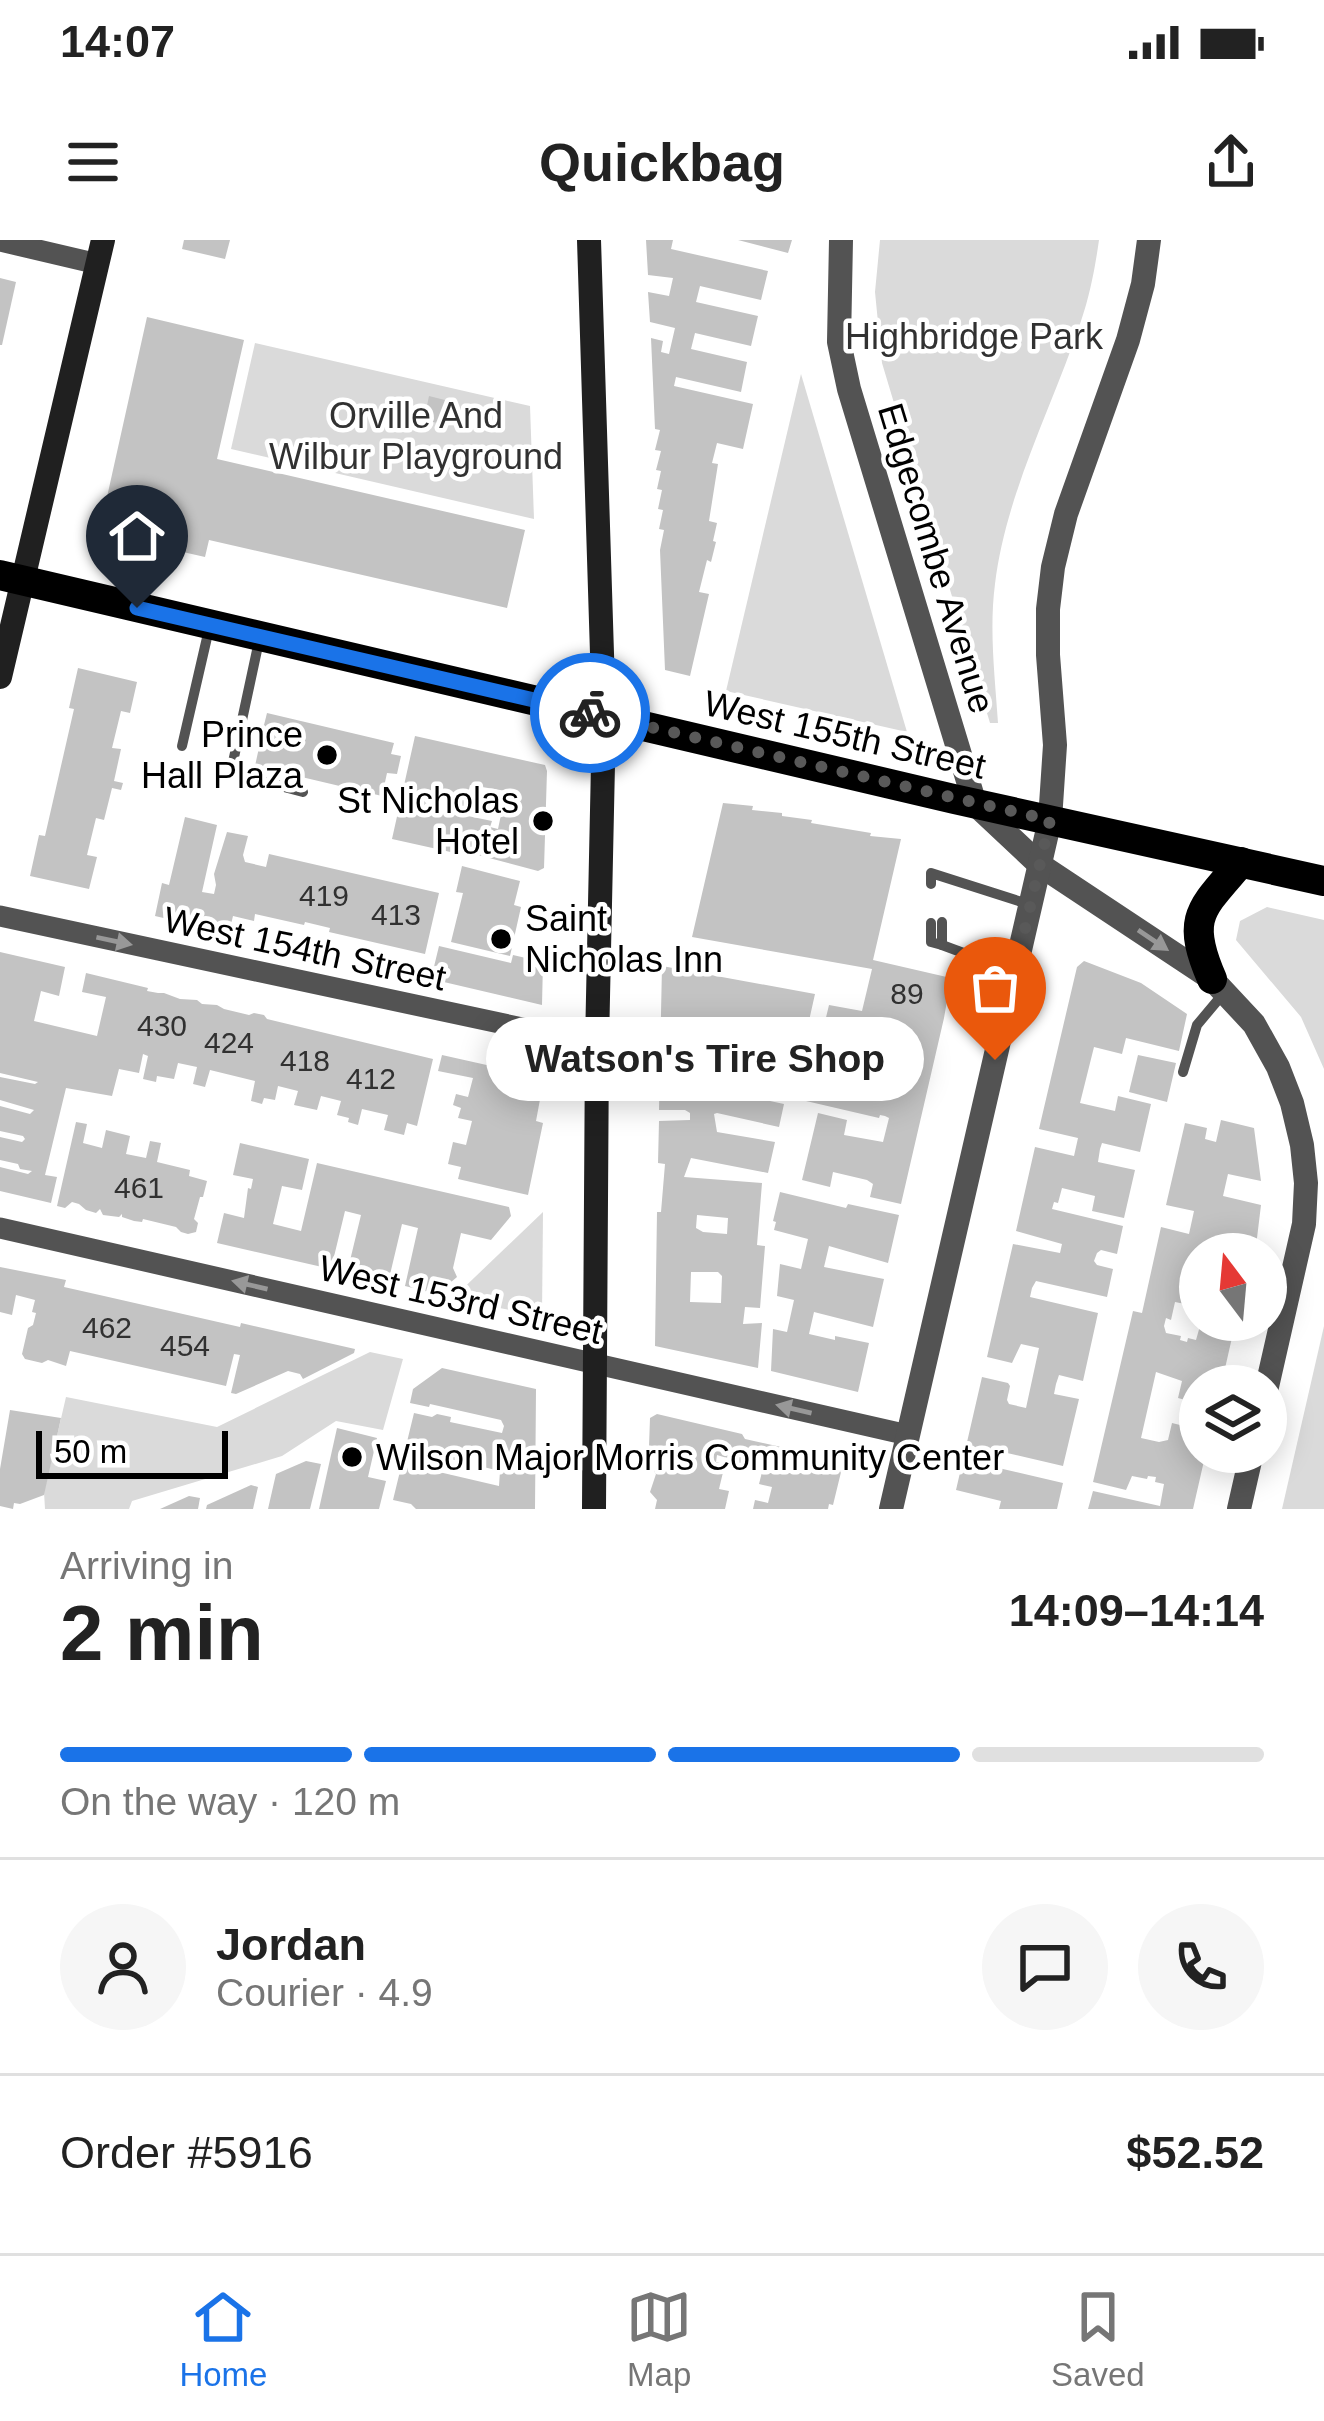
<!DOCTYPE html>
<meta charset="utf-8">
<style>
body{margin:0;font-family:Arial,sans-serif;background:#f6f6f6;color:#222;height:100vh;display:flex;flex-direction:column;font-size:45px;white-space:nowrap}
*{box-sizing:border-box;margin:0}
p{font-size:39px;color:#767676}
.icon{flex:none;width:66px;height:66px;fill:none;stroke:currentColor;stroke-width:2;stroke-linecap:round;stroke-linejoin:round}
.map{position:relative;height:1269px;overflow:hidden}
.sheet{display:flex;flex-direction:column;background:#fff;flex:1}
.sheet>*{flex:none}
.needle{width:78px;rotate:344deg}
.tools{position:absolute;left:1179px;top:993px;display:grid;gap:24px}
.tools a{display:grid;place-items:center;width:108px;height:108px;border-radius:50%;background:#fff;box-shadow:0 6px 30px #0003;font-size:60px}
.scale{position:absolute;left:36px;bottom:30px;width:192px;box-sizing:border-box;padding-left:12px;border:6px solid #000;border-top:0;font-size:33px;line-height:42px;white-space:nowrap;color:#000;-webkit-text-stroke:9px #fff;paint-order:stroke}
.pin{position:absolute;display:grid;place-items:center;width:102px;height:102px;color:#fff;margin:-123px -51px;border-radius:50% 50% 50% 0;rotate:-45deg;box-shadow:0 0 12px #0007}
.pin .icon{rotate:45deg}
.courier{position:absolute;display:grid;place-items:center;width:120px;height:120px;margin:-60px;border:9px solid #1a73e8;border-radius:50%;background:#fff;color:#222;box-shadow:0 3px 15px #0007}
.bubble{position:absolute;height:84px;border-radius:42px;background:#fff;box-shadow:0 6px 30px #0003;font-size:39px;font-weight:700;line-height:84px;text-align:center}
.headline em{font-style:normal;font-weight:700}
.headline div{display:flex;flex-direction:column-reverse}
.headline{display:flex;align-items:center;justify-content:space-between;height:204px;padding:0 60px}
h1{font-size:78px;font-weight:700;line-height:90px}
.bar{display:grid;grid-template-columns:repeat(4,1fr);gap:18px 12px;align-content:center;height:144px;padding:0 60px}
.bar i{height:15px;border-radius:9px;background:#e0e0e0}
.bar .current{background:#1a73e8}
.bar p{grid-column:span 4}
.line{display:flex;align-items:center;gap:30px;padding:0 60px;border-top:3px solid #e0e0e0}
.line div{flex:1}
.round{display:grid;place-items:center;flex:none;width:126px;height:126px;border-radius:63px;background:#f6f6f6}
.status{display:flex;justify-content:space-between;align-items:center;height:84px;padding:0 60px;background:#fff;direction:ltr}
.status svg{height:33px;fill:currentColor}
header{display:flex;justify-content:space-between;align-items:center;height:156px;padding:0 60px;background:#fff;font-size:54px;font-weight:700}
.tabs{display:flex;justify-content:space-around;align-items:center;height:168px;border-top:3px solid #e0e0e0;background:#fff;font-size:33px;color:#767676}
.tabs a{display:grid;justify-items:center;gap:6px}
.tabs .current{color:#1a73e8}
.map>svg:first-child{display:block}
.green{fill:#dadada}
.building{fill:#c3c3c3;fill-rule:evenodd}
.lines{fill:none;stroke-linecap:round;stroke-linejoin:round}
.service{stroke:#535353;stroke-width:10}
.minor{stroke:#535353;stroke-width:21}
.tertiary{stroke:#535353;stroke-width:24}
.secondary{stroke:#202020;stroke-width:24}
.primary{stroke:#000;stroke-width:30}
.oneway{fill:#989898}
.done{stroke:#595959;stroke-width:12;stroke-dasharray:0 21.6}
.route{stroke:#1a73e8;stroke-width:15}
.poi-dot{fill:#000;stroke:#fff;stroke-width:4.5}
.labels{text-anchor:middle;stroke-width:9;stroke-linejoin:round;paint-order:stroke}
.number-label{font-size:30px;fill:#313131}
.park-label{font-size:36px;fill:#313131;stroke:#fff}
.street-label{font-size:36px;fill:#000;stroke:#fff}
.poi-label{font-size:36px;fill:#000;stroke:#fff;text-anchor:end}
</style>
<div class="status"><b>14:07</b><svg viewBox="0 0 49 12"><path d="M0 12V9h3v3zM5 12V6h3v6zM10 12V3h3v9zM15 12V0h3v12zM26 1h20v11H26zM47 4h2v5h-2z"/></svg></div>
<header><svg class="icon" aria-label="menu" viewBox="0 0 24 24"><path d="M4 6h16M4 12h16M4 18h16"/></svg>Quickbag<svg class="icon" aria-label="share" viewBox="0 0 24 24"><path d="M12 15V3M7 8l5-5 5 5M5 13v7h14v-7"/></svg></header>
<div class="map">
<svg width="1324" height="1269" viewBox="0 0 1324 1269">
<rect width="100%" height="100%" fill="#fff"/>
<g class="green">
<path d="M880 0H1099C1095 28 1090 55 1081 81 1052 168 1006 253 995 344 989 390 995 437 998 483H990L882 123 875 52Z"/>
<path d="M255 103 530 166 534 279 231 209Z"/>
<path d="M801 134 907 492 726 451Z"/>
<path d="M1267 667 1324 680V829L1301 777 1236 700 1240 681Z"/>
<path d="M543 972 542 1076 452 1059Z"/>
<path d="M1324 1086V1269H1282Z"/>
<path d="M370 1112 403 1119 383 1190 336 1181 282 1216 132 1261 129 1269H45L44 1252 66 1157 217 1187Z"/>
</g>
<g class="building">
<path d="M184 0H230L225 19 182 9Z"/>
<path d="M646 0H673L671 9 768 31 761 60 700 46 696 62 758 76 751 106 695 93 691 109 747 122 741 152 676 137 674 146 753 164 743 209 717 203 712 223 718 224 709 281 717 283 713 301 716 302 711 322 707 320 699 352 709 354 690 436 665 430 660 310 664 290 659 289 663 270 658 269 662 250 657 249 661 231 656 230 661 211 655 210 660 190 655 189 651 98 663 101 661 112 669 114 675 88 650 82 648 52 669 56 673 38 648 35Z"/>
<path d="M738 0H792L788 13Z"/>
<path d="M0 38 16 42 2 105H0Z"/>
<path d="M147 77 244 100 217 219 525 290 507 368 209 300 205 317 99 293Z"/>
<path d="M429 156 453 162 447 185 424 180Z"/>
<path d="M78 428 137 442 130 473 121 471 112 508 121 509 114 541 123 543 121 550 112 548 104 580 96 578 87 615 97 617 89 649 30 636 39 595 45 596 74 469 69 468Z"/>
<path d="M267 473 394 503 391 514 401 516 397 534 387 533 382 556 255 526 260 503 251 501 256 483 264 485Z"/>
<path d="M415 496 545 525 547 531 544 628 538 631 455 609V613L392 599ZM470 545 506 551 498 589 490 587 492 581 463 575Z"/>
<path d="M723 563 753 566 752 570 782 573V576L812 580 811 583 871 593 870 596 901 599 873 720 951 738 944 778 901 964 870 957 873 944 867 940 833 932 830 947 802 940 818 873 847 880 844 895 883 902 889 878 885 876 880 875 879 878 806 861 829 765 862 771 872 729 692 697ZM856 804 903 817 897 844 893 846 845 832 851 805Z"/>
<path d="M185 577 217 585 202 652 214 654 216 645 214 634 227 592 248 596 243 615 245 622 266 627 269 614 439 653 425 714 329 692 330 688 305 682 304 685 255 674 254 681 233 676 228 697 201 690 202 687 155 676 162 643 169 645Z"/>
<path d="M462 626 520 641 514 665 521 667 510 716 451 702 463 653 456 652Z"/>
<path d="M439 706 511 723 513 715 543 722 542 765 431 739Z"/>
<path d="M0 712 65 727 59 756 41 751 34 781 97 796 106 757 82 752 86 733 148 748 147 751 158 753H164L180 759 197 760 202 764 217 765 224 769 249 775 254 773 264 775 267 779 433 819 417 886 407 883 404 895 384 890 388 875 362 869 358 885 348 882 349 878 337 875 341 861 321 856 317 870 294 865 298 851 278 846 275 860 264 858 262 864 251 861 255 841 210 830 205 847 193 844 197 827 178 823 174 839 157 836 156 842 143 839 148 816 143 814 139 833 119 829 112 856 66 848 45 935 57 937 51 963 0 951V927L28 934 32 931 20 929 18 924 0 920V897L22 902 25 899 23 896 0 891V866L30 874 34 870 0 860V837L35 844 38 842 0 833Z"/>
<path d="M1084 721 1141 743 1187 774 1179 811 1126 798 1122 814 1094 807 1080 863 1115 871 1118 856 1151 864 1140 912 1102 903 1100 909 1098 922 1135 930 1124 978 1092 971 1095 956 1062 948 1058 963 1054 962 1052 969 1123 986 1117 1014 1101 1010 1097 1013 1094 1021 1097 1025 1113 1029 1107 1057 1036 1041 1032 1048 1030 1057 1098 1073 1083 1141 1059 1135 1056 1144 1054 1154 1079 1159 1063 1226 994 1210 990 1226 1063 1243 1057 1269H999L1001 1261 956 1250 982 1137 1008 1143 1010 1146 1007 1160 1009 1164 1026 1168 1039 1108 1021 1104 1012 1123 987 1117 1013 1004 1060 1013 1062 1004 1016 991 1035 907 1074 916 1078 898 1039 889 1077 727Z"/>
<path d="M662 726 815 754 794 848 772 843 776 829 770 827 767 842 692 825 690 835V841L698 840 699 835 773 851 770 861 784 864 779 887 717 873 714 874 717 892 775 902 768 933 691 918 684 937 762 943 757 1005 765 1006 760 1068 745 1067 743 1084 762 1083 758 1128 655 1106 657 972H661L665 924 658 923 659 881 690 880V873L685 870H659ZM697 975 728 978 727 994 703 992 696 988ZM691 1032H718L722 1036 721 1063 690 1062Z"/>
<path d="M442 815 544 838 536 881 543 883 528 955 458 939 461 927 448 924 453 902 466 905 472 881 458 878 461 868 453 865 456 854 468 857 473 838 438 831Z"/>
<path d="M1138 815 1176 823 1167 862 1129 852Z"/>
<path d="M1221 880 1254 888 1261 941 1228 934 1223 956 1261 965 1257 998 1252 1014 1212 1005 1210 1014H1200V1067L1175 1062 1171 1080 1166 1078 1164 1086 1166 1093 1181 1096 1180 1100 1187 1102 1188 1098 1196 1100 1200 1086 1208 1088 1209 1080H1236L1221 1146H1200V1164L1178 1158 1182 1141 1156 1132 1141 1198 1159 1202 1168 1200 1172 1183 1200 1190V1212H1206L1193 1269H1088L1093 1251 1160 1266 1164 1244 1155 1242 1156 1237 1148 1236 1147 1239 1132 1236 1126 1250 1093 1242 1133 1071 1142 1073 1161 987 1189 994 1194 971 1166 965 1185 883 1207 888 1205 899 1216 902Z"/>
<path d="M76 882 87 884 83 903 102 908 106 890 130 896 126 914 146 918 150 901 161 903 157 922 190 930 189 936 207 941 203 957H200L194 979 198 983 196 992 188 994 181 992 176 987 143 979 142 982 134 981 122 977V974L119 977 103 975 100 969 96 973 86 970 79 964 72 962 65 968 57 966Z"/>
<path d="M240 903 309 919 302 950 282 946 273 984 301 991 317 923 509 967 511 976 491 1000 461 993 453 1028 457 1037 437 1054 405 1046 418 988 402 984 388 1043 347 1033 361 975 345 971 331 1029 217 1003 224 973 244 978 248 948 251 949 253 939 233 935Z"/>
<path d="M780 952 846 968 848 964 899 975 888 1023 829 1006 824 1027 884 1039 873 1087 814 1072 809 1094 835 1100V1096L869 1103 858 1152 771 1131 773 1089 787 1092 794 1060 777 1056 780 1024 801 1029 808 999 774 990 776 982 773 981Z"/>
<path d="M0 1027 66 1040 64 1047 104 1056 240 1087 241 1083 355 1109 354 1113 303 1139 300 1134 288 1131 236 1154 231 1153 240 1115 234 1114 226 1146 70 1111 66 1126 48 1120 42 1123 25 1119 22 1114 28 1088 33 1085 36 1073 32 1072 35 1060 16 1055 12 1075 0 1072Z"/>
<path d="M442 1128 536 1149 535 1269H416L411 1264 393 1260 402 1223 440 1227 439 1232 499 1246 500 1231 442 1217 441 1222 427 1219 423 1214 405 1210 414 1173 432 1177 437 1174 451 1177 450 1182 502 1193 504 1186 501 1180 430 1164 429 1167 410 1163 413 1149Z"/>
<path d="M10 1170 61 1178 44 1255 20 1264 14 1263 13 1269 0 1266V1229Z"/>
<path d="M657 1174 742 1194 745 1199 840 1220 843 1224 833 1265 829 1264 828 1269H753L755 1260 768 1263 772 1247 759 1244 762 1232 769 1234 771 1227 762 1225 760 1232 726 1224 727 1218 717 1215 716 1222 725 1224 719 1249 729 1251 725 1269H655L657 1260 650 1252 656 1234 651 1227 659 1209 649 1207 650 1178Z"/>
<path d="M337 1188 377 1198 368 1237 386 1241 379 1269H319Z"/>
<path d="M306 1221 321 1224 310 1269H268L276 1234Z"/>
<path d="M251 1245 258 1247 253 1269H206L207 1265Z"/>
<path d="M189 1256 200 1258 198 1269H160Z"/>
</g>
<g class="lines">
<g class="service">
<path d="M259 401 233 522 239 535 303 552"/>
<path d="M182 506 209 389"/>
<path d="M931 644V633L1031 665"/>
<path d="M942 682V705L1012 731"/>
<path d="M931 683V702L942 705"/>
<path d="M1183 832 1197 785 1223 754"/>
</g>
<g class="minor">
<path d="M0 1 98 24"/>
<path d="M0 676 597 804"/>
<path d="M0 988 908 1195"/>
</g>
<g class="tertiary">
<path d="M841 0 839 102 849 149 975 564 1040 625 1212 739 1254 784 1278 827 1292 863 1302 905 1306 943 1304 984 1266 1151"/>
<path d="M891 1269 1050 580 1055 505 1048 415V369L1053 327 1066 274 1128 100 1143 44 1149 0"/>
<path d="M1239 1269 1252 1212"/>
</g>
<g class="secondary">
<path d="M589 0 604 477 597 804 594 1269"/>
<path d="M0 437 103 0"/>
</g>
<g class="primary">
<path d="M0 335 954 559 1324 641"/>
<path d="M1212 739C1185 677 1201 669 1241 622"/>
</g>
</g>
<defs><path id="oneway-solid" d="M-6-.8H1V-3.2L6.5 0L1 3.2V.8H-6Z" transform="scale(3)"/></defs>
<g class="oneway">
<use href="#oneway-solid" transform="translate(1153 700) rotate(34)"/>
<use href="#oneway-solid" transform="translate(114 701) rotate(12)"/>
<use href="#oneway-solid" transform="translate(250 1045) rotate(-167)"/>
<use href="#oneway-solid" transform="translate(794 1169) rotate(-167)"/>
</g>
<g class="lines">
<path class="done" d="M590 473 1050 580 995 820"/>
<path class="route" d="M137 368 590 473"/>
</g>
<g class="poi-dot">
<circle cx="327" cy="515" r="12"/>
<circle cx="543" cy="581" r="12"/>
<circle cx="501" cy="699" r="12"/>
<circle cx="352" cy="1217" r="12"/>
</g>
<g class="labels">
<g class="number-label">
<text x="324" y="666">419</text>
<text x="396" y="685">413</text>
<text x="907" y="764">89</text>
<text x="162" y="796">430</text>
<text x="229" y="813">424</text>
<text x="305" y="831">418</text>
<text x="371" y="849">412</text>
<text x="139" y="958">461</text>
<text x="107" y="1098">462</text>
<text x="185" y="1116">454</text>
</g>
<g class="park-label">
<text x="974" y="109">Highbridge Park</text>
<text x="416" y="188">Orville And<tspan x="416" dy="41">Wilbur Playground</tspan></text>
</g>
<g class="street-label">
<text transform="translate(937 318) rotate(73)" y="13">Edgecombe Avenue</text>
<text transform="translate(845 494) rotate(13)" y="13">West 155th Street</text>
<text transform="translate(305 708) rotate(12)" y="13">West 154th Street</text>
<text transform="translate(461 1059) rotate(13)" y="13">West 153rd Street</text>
</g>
<g class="poi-label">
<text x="303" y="507">Prince<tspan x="303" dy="41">Hall Plaza</tspan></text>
<text x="519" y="573">St Nicholas<tspan x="519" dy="41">Hotel</tspan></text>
<text x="525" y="691" text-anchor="start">Saint<tspan x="525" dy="41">Nicholas Inn</tspan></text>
<text x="376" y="1230" text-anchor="start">Wilson Major Morris Community Center</text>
</g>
</g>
</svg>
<div class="tools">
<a><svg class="needle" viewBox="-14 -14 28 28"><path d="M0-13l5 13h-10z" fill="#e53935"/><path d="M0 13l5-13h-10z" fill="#767676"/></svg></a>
<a><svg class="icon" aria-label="layers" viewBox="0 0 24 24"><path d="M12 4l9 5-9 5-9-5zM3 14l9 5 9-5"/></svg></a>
</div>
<div class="scale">50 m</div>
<div class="pin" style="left:995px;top:820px;background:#ea580c"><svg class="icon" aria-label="bag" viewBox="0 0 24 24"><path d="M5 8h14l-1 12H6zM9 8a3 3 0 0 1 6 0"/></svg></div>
<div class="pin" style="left:137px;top:368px;background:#1f2937"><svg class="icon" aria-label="home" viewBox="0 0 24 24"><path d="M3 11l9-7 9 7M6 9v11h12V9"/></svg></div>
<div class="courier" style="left:590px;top:473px"><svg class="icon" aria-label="bike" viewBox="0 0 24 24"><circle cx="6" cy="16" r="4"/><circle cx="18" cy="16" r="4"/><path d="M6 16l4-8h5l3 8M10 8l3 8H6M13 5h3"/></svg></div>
<div class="bubble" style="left:486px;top:777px;width:438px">Watson's Tire Shop</div>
</div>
<section class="sheet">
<div class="headline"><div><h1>2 min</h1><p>Arriving in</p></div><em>14:09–14:14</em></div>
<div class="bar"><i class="current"></i><i class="current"></i><i class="current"></i><i></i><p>On the way · 120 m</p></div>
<div class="line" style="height:216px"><a class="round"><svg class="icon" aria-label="person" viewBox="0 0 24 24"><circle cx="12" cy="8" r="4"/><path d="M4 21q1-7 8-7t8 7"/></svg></a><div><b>Jordan</b><p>Courier · 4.9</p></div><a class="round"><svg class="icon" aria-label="chat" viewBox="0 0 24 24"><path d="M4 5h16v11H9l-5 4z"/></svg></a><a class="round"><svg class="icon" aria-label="phone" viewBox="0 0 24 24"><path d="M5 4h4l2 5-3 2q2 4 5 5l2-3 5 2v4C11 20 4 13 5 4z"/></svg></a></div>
<div class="line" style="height:156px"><div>Order #5916</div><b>$52.52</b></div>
</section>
<nav class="tabs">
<a class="current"><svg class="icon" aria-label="home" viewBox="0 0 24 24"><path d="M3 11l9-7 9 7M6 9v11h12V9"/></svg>Home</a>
<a><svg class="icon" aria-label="map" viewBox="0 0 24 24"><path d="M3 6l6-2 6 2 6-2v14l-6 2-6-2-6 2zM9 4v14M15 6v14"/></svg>Map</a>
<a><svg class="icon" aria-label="saved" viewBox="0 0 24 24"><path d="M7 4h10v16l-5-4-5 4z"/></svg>Saved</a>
</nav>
